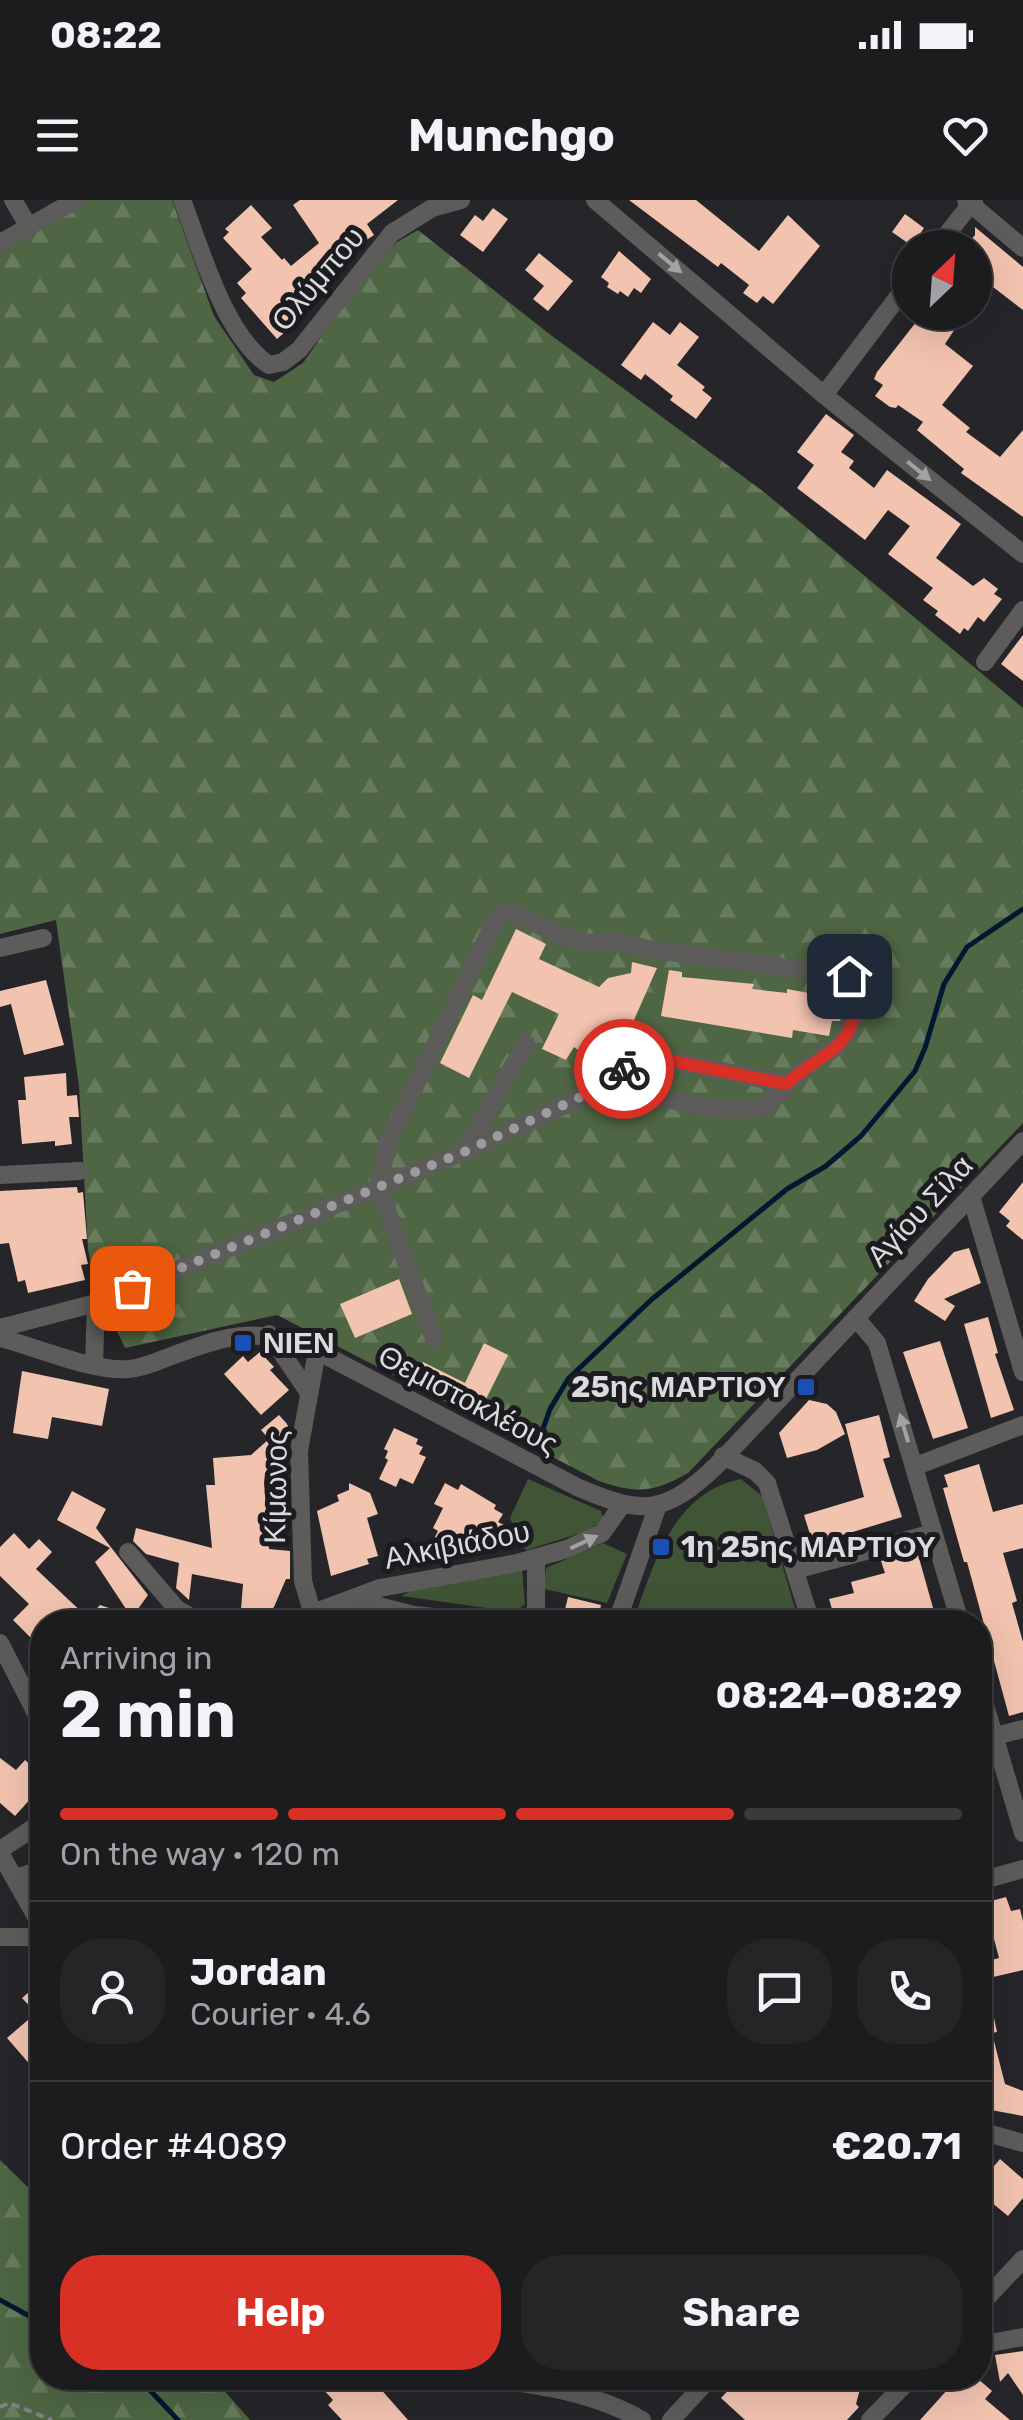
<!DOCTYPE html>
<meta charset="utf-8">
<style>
body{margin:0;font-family:Rubik,sans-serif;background:#252528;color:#f1f3f6;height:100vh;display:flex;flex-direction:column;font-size:38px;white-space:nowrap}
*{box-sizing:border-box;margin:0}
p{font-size:32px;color:#a0a1a4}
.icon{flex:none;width:55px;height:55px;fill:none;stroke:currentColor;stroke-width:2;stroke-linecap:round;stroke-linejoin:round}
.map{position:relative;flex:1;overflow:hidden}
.details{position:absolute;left:30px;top:1410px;width:962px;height:780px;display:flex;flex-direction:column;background:#1c1c1f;border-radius:40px;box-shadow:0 10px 40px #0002,0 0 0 2px #3a3a3d}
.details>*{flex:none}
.needle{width:65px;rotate:25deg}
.fabs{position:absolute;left:892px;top:30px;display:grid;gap:20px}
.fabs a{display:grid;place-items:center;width:100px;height:100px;border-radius:50%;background:#1c1c1f;box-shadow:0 10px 40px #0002,0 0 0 2px #3a3a3d;font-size:50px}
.pin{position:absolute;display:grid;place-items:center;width:85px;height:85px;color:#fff;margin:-42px;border-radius:20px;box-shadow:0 5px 15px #0006}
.courier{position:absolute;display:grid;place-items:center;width:100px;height:100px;margin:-50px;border:8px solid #d93025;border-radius:50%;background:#fff;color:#222;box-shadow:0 2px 12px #0007}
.overview em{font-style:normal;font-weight:700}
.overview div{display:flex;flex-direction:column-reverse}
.overview{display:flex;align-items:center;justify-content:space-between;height:170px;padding:0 30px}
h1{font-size:65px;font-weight:700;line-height:75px}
.bar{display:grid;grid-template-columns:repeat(4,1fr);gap:15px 10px;align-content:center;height:120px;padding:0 30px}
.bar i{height:12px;border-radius:8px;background:#3a3a3d}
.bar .active{background:#d93025}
.bar p{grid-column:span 4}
.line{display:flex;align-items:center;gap:25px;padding:0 30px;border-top:2px solid #3a3a3d}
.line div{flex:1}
.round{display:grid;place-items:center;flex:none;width:105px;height:105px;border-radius:40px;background:#252528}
.action{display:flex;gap:20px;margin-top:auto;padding:20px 30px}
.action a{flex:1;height:115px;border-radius:40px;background:#d93025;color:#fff;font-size:40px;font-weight:700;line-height:115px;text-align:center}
.action a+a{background:#252528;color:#f1f3f6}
.status{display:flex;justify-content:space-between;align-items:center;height:70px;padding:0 50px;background:#1c1c1f;direction:ltr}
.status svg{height:28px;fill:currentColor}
header{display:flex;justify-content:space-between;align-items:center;height:130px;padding:0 30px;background:#1c1c1f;font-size:45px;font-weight:700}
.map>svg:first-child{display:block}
.green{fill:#3f5535}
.forest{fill:url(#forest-firs)}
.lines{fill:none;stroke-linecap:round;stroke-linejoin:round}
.stream{stroke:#001831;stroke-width:5}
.building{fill:#f2c3af}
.path{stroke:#828184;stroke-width:4;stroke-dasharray:8 5;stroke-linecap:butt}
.minor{stroke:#5e5b5b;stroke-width:18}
.oneway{fill:#a3a1a2}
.done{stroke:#9c9b9e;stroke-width:10;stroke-dasharray:0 18}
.route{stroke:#d93025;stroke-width:12}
.transit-dot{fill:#1a4fb4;stroke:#1c1b1f;stroke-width:4}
.labels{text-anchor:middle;stroke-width:10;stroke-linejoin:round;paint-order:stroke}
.street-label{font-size:30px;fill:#dbdadd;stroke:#1c1b1f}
.poi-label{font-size:30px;font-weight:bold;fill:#dbdadd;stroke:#1c1b1f;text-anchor:start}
</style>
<div class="status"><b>08:22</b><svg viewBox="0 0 49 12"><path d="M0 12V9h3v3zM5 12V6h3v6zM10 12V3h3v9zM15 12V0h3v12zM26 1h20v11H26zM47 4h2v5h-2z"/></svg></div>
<header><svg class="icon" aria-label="menu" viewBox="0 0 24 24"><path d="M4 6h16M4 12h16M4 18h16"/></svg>Munchgo<svg class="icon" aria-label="heart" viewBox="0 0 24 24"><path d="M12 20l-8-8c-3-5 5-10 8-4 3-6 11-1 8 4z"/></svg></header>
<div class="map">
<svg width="1023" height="2220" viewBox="0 0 1023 2220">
<defs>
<pattern id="forest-firs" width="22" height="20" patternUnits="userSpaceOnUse" patternTransform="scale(2.5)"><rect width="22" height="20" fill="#4e6643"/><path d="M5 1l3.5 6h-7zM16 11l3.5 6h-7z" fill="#677b5e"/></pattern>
</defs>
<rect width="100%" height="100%" fill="#262529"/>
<g class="green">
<path d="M528 1279 601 1311 604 1320 584 1332 527 1350 511 1342 516 1331 510 1318Z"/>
<path d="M741 1279 762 1296 799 1422H633C654 1364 672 1293 741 1279Z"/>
<path d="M603 1343 627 1354 607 1403 544 1389 546 1368Z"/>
<path d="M522 1369 525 1404 515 1412 401 1396 414 1389Z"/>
</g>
<g class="forest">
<path d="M86 0H172L214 116 254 175 274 182 303 163 355 88 397 42 418 30 548 133 764 292 1023 508V923L688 1273C652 1293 638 1294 599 1281L277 1115 125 1148 95 1086 88 1049 79 886 56 720 0 734V51Z"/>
<path d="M0 1960 42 2001V2178H213L250 2220H0Z"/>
</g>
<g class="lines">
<g class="stream">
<path d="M539 1240 550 1209 568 1179 651 1100 787 989 826 966 861 936 915 871 925 848 944 784 967 747 1023 709"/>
<path d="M0 2100 42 2123"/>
<path d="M131 2178 146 2186 178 2220"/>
</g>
</g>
<g class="building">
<path d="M300 0H398L367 24 374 35 337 60 344 68 314 92 318 96 302 110 306 113 277 139 241 98 246 93 237 83 252 69 223 38 229 32 225 29 251 5 272 28 261 37 282 60 284 58 291 66 319 43 293 5Z"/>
<path d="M629 0H696L759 51 788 15 820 46 773 104 763 96 757 103 743 93 749 85 721 63 718 67Z"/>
<path d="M493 8 508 19 483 52 460 35 475 15 483 21Z"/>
<path d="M905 14 924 28 912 46 892 32Z"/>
<path d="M975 27 1023 67V110L993 87 989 92 984 87 975 100V48H964L975 35Z"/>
<path d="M619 51 651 79 641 93 634 88 628 97 620 91 618 94 607 87 609 83 601 77Z"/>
<path d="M539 53 573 81 548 111 533 99 544 86 525 70Z"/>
<path d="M924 112H966L945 144 973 166 942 205 970 228 966 232 1000 257 1023 230V317L961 273 964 269 917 230 923 222 898 205 896 208 890 207 875 196 883 185 874 179 877 172Z"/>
<path d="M653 122 670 135 680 122 699 137 677 165 705 187 702 190 712 198 696 219 670 200 673 196 645 174 641 180 621 165Z"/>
<path d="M826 214 854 235 841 252 854 261 849 268 874 288 887 270 961 324 936 358 973 386 984 378 998 389 994 394 1002 399 984 422 978 417 968 431 964 428 960 434 935 415 938 411 923 400 933 388 888 354 910 326 888 310 865 340 797 288 814 265 797 252Z"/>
<path d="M1023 435V481L1001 464Z"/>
<path d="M516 729 546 744 539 759 599 787 608 778 631 773 632 762 657 768 622 847 605 870 574 847 566 860 542 849 559 814 512 792 469 878 440 863 473 795 482 800Z"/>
<path d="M669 770 682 772V777L754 784 752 789 787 793V789L825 796 824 801 845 805 840 821H832L829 836 793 830 792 838 661 816Z"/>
<path d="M46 780 64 845 24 855 11 804 0 807V791Z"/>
<path d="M66 873 67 896 77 895 79 917H69L72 944 55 946V941L22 944 18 900H26L24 877Z"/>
<path d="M1023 982V1040L1006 1026 1010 1021 999 1012Z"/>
<path d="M77 987 78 993 83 992 87 1039H82L88 1064 81 1065 85 1080 28 1093 25 1080 18 1082 9 1043 0 1044V991Z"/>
<path d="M969 1048 981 1083 944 1099 955 1106 945 1121 914 1101 928 1079 954 1052Z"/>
<path d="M399 1079 412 1114 355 1138 340 1104Z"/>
<path d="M988 1117 998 1153 995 1154 1014 1210 991 1218 964 1124Z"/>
<path d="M940 1141 968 1228 933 1239 903 1152Z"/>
<path d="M484 1143 508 1155 481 1209 416 1178 423 1162 465 1183Z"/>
<path d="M260 1152 274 1167 270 1170 289 1190 261 1215 224 1174 243 1156 248 1162Z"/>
<path d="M22 1171 109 1189 102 1226 52 1217 48 1239 13 1233Z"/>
<path d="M809 1200 827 1204 836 1212 845 1234 817 1250 787 1258 779 1233Z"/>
<path d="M279 1215 287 1224 290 1232 279 1244 287 1252 265 1273 264 1283 269 1349 290 1351V1379H286L274 1407 257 1422H240L243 1384 192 1374 189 1400 176 1388 179 1363 146 1354 133 1341 136 1328 212 1348 206 1285H215L213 1258 251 1255 269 1239 261 1230Z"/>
<path d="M879 1215 890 1257 883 1259 902 1317 813 1344 804 1315 864 1297 845 1224Z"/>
<path d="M394 1228 418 1239 416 1244 423 1247 419 1254 426 1257 413 1284 400 1278 396 1287 379 1279 388 1260 385 1258 388 1251 384 1249Z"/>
<path d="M979 1264 993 1312 1023 1304V1348L1003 1353 1017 1401 1012 1403 1023 1442V1512L1009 1516 967 1362H964L943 1288 948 1287 944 1275Z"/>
<path d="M349 1283 370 1293 378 1314 367 1318 378 1356 367 1359 369 1364 331 1376 317 1311 339 1301 337 1295 349 1290Z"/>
<path d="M445 1283 458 1290 461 1284 496 1305 494 1309 503 1314 498 1322 506 1326 498 1341 483 1334 473 1355 435 1337 438 1331 433 1328 443 1308 434 1304Z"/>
<path d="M72 1291 106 1309 96 1328 148 1395 133 1416 144 1419V1422H42V1449L13 1420 29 1404 0 1376V1347L14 1333 29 1349 39 1339 52 1352 36 1369 88 1418 100 1405 130 1415 95 1362 110 1348 57 1320Z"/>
<path d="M917 1351 937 1422H836L829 1399 854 1393 851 1382 885 1373 881 1361Z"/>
<path d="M568 1397 601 1405 597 1422H562Z"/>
<path d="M0 1558 16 1570 25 1560 42 1575V1586L15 1616 0 1603Z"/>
<path d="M1006 1697 1011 1711 1020 1709 1023 1721V1770L980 1780V1763L999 1758 988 1716 980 1717V1704Z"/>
<path d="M42 1781V1860L33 1868 7 1838 36 1813 22 1798Z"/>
<path d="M980 1805H985L989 1819 994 1818 997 1832 992 1833 1005 1884 1023 1891V1916L980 1908Z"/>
<path d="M1000 1959 1023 1979V1998L1008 2016 980 1993V1983Z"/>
<path d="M1023 2151V2195L1008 2173 1000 2182 995 2155Z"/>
<path d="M313 2178H387L378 2186 408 2220H342L328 2205 333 2200Z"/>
<path d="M740 2178H786L805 2192 821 2178H863L856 2204 859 2207 847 2220H745L721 2198Z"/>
<path d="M958 2178H977L992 2191 985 2199 1010 2220H920Z"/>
</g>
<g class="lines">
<path class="path" d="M0 2207 9 2203 52 2220"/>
<g class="minor">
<path d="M13 0 29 27"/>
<path d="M182 0C201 49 224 135 269 165L283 162 299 150 392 33 432 8 461 0"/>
<path d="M595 0 824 195 1023 354"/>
<path d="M966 0 1023 48"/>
<path d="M0 43 76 0"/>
<path d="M936 48 974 0"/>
<path d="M824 195 910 81"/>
<path d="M985 462 1023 410"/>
<path d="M0 748 43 738"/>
<path d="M464 952 526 843"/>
<path d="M0 975 80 971"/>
<path d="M971 996 1023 1172"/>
<path d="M96 1103 464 952 608 885 627 866 643 859 667 860 787 884"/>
<path d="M856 1118 877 1143 960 1422"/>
<path d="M0 1128 96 1103 94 1165"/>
<path d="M269 1134 309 1193"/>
<path d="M0 1138C37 1147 92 1172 129 1169 144 1168 160 1160 174 1155 233 1133 258 1127 317 1151L577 1287C642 1315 664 1316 717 1265L1023 941"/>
<path d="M434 1139 379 988 387 944 497 717 510 712 562 736 586 743 619 741 647 749 849 776 861 786C853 841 846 840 803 870 790 879 781 894 769 903 738 923 644 892 608 885"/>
<path d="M723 1256 755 1271 767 1283 811 1422"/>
<path d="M916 1266 1023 1225"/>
<path d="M128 1352 177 1409 200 1422"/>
<path d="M795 1370 933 1333"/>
<path d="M351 1399 414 1415 482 1422"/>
<path d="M289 1422 380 1388 517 1363 567 1349 602 1333 622 1305"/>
<path d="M315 1422 303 1381 299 1251 317 1151"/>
<path d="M533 1422 536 1407V1359"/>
<path d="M617 1422 658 1305"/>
<path d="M0 1443 42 1525"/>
<path d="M980 1488 1023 1633"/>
<path d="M995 1536 1023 1529"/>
<path d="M0 1650 42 1622"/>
<path d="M0 1653 42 1727"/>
<path d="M15 1678 42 1670"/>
<path d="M980 1681 1023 1669"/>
<path d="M0 1737H42"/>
<path d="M980 1931 1023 1943"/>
<path d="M980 2105 1023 2059"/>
<path d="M980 2145 1023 2137"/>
<path d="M485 2178C539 2185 593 2192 642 2220"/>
<path d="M671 2220 710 2178"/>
<path d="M870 2220 911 2178"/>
</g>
</g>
<defs><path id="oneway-solid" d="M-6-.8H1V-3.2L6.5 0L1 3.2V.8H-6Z" transform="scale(2.5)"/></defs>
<g class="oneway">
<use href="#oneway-solid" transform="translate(670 63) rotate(40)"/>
<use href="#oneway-solid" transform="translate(919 271) rotate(39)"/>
<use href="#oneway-solid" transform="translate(904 1228) rotate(-107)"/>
<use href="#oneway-solid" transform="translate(584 1342) rotate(-25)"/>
</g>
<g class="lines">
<path class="done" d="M132 1088 464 952 608 884 624 869"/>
<path class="route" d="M624 869 643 859 667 860 786 884C834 843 850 856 861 786L849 776"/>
</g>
<g class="transit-dot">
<rect x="233" y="1133" width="20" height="20" rx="5"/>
<rect x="796" y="1177" width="20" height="20" rx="5"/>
<rect x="651" y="1337" width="20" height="20" rx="5"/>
</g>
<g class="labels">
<g class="street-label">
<text transform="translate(318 79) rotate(-50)" y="10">Ολύμπου</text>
<text transform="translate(920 1011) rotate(-47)" y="10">Αγίου Σίλα</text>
<text transform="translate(468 1200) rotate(28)" y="10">Θεμιστοκλέους</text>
<text transform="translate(276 1287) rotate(-89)" y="10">Κίμωνος</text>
<text transform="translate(457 1345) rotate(-11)" y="10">Αλκιβιάδου</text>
</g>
<g class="poi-label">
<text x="263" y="1153">ΝΙΕΝ</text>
<text x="786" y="1197" text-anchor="end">25ης ΜΑΡΤΙΟΥ</text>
<text x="681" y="1357">1η 25ης ΜΑΡΤΙΟΥ</text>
</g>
</g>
</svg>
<div class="fabs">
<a><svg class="needle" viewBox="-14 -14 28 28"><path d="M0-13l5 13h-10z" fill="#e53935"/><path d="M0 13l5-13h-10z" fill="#a0a1a4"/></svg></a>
</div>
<div class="pin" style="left:132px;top:1088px;background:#ea580c"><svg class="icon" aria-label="bag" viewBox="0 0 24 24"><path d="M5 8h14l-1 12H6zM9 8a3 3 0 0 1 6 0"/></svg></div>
<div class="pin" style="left:849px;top:776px;background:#1f2937"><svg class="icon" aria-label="home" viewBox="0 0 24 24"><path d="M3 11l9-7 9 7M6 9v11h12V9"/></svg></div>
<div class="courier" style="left:624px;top:869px"><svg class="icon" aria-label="bike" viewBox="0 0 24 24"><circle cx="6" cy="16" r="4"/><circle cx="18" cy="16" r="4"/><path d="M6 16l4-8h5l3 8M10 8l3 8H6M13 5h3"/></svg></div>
<section class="details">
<div class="overview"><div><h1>2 min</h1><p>Arriving in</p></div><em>08:24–08:29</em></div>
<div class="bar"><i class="active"></i><i class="active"></i><i class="active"></i><i></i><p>On the way · 120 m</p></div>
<div class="line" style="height:180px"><a class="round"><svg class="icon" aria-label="person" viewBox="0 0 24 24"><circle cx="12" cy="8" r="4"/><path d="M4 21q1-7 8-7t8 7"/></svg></a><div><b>Jordan</b><p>Courier · 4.6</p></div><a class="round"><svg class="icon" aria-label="chat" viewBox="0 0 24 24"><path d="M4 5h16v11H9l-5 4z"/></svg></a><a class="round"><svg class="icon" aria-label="phone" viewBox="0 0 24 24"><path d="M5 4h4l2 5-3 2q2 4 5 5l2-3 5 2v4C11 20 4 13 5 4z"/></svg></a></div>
<div class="line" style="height:130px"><div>Order #4089</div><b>€20.71</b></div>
<div class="action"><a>Help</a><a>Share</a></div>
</section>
</div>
